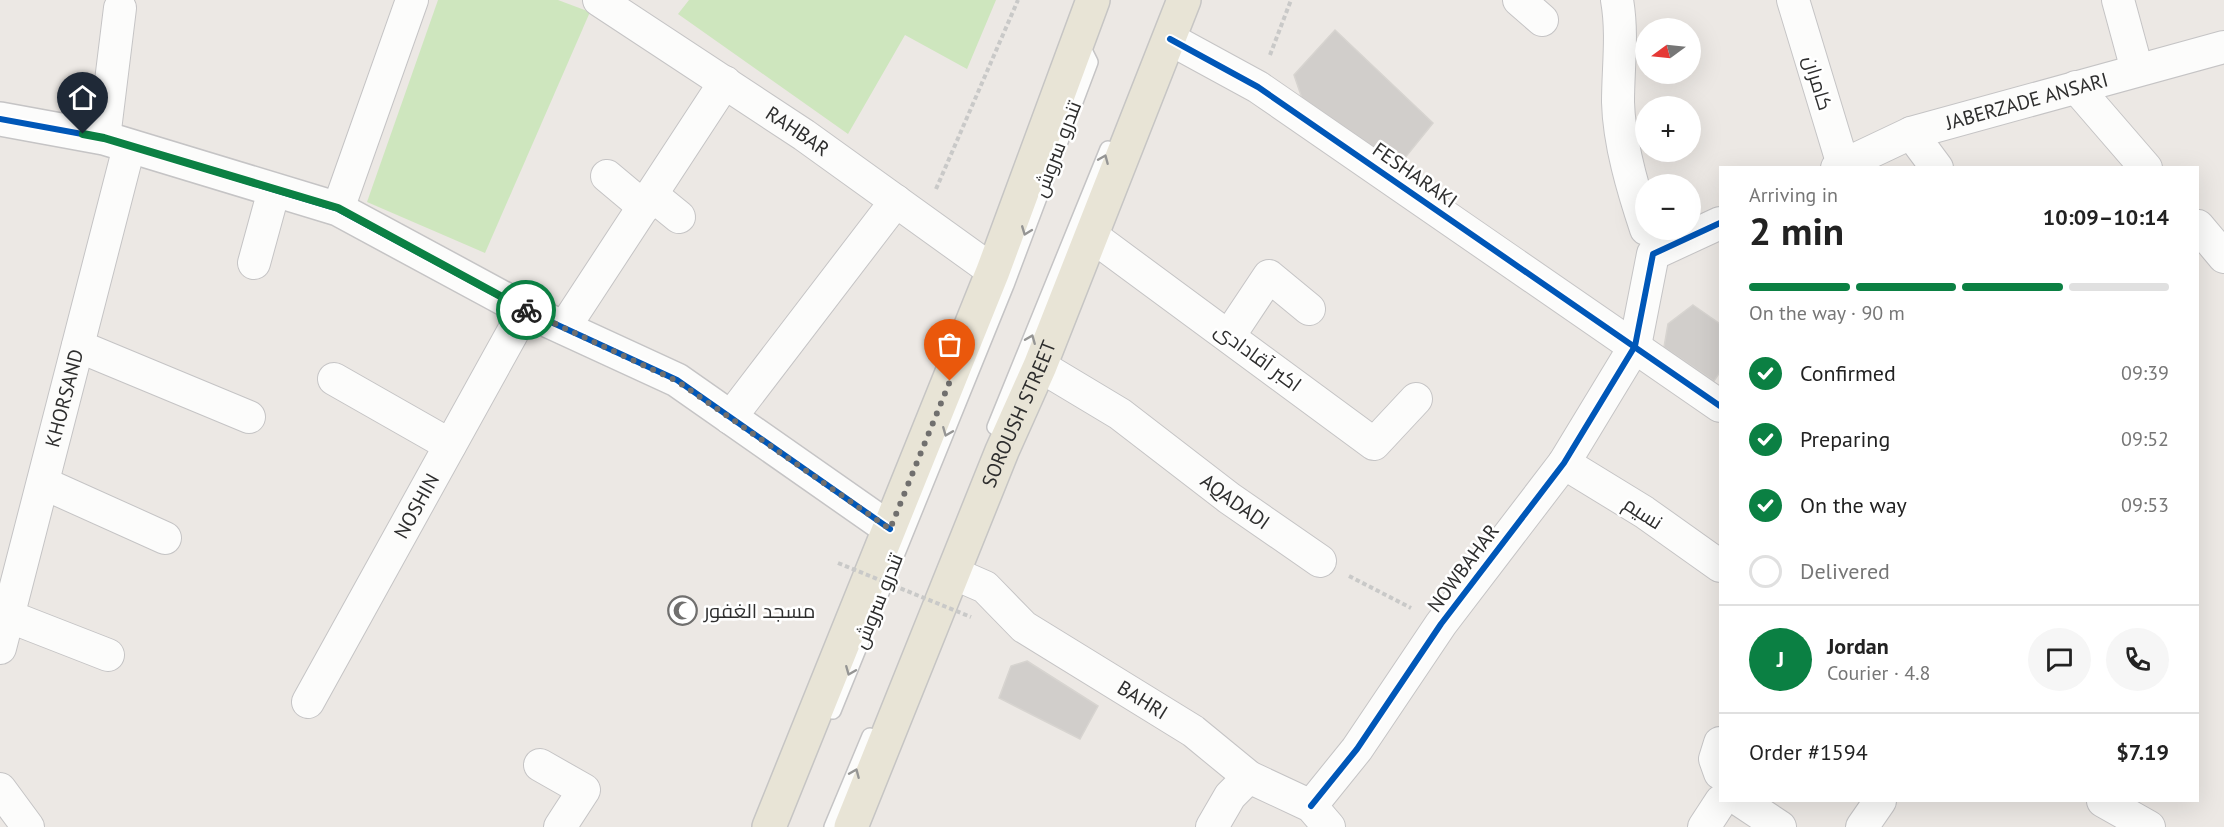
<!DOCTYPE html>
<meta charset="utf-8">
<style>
body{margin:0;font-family:"PT Sans",Cairo,sans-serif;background:#f6f6f6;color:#222;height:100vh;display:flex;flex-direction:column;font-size:22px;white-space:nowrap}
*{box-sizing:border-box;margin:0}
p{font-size:20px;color:#767676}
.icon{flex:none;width:33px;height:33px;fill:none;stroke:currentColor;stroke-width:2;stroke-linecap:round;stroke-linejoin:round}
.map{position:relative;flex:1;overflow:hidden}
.side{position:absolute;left:1719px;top:166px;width:480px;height:636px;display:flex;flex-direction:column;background:#fff;border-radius:0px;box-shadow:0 6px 24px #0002}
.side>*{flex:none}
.needle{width:39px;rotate:255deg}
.buttons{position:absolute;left:1635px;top:18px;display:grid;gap:12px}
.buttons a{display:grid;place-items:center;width:66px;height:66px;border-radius:50%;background:#fff;box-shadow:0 6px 24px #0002;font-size:30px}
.pin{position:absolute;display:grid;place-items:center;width:51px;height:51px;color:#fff;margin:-62px -26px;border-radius:50% 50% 50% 0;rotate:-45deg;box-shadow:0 0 6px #0007}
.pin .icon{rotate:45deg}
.courier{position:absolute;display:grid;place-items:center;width:60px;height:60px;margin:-30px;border:4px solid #0b8043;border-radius:50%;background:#fff;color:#222;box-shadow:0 2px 8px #0007}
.overview em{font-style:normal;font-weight:600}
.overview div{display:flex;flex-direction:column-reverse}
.overview{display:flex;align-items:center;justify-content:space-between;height:102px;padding:0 30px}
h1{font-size:39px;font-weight:600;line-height:45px}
.bar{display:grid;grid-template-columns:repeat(4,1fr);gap:9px 6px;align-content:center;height:72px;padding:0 30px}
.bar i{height:8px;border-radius:4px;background:#e0e0e0}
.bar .selected{background:#0b8043}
.bar p{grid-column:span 4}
.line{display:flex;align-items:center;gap:15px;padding:0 30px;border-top:2px solid #e0e0e0}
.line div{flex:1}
.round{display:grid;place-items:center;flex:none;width:63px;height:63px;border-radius:32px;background:#f6f6f6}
ol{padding:0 30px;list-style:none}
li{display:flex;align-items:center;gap:18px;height:66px}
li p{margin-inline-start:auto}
li .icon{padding:6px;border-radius:50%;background:#0b8043;color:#fff;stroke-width:4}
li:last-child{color:#767676}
li i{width:33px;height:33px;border:3px solid #e0e0e0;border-radius:50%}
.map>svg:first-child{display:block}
.green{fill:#cee6be}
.building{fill:#d1cecb;stroke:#d7d4d0;stroke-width:1.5}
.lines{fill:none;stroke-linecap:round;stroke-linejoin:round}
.lane-casing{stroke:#c5c4c5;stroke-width:18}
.street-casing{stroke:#c5c4c5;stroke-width:34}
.secondary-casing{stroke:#c5c4c5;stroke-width:36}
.primary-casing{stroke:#c6c5c4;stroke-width:36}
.path{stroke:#c9c9c8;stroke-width:4;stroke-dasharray:4.5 3;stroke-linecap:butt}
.lane{stroke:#fcfcfb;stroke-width:15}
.street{stroke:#fcfcfb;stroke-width:32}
.secondary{stroke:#fcfcfb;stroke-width:33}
.primary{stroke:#e8e4d6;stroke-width:33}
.path-bridge{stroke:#c9c9c8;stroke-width:4;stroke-dasharray:4.5 3;stroke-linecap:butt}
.cycleway-casing{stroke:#fff;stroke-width:10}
.cycleway{stroke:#0057b8;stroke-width:6}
.oneway{stroke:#959594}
.done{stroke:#706f6e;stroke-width:6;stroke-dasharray:0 10.8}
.route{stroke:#0b8043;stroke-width:8}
.labels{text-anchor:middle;stroke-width:5;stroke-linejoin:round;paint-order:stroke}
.street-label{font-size:20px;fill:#2e2e2e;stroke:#fff}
.poi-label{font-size:20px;fill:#2e2e2e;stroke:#fff;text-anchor:start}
</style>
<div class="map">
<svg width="2224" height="827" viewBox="0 0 2224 827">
<rect width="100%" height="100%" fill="#ece8e4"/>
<g class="green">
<path d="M438 0H558L590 12 485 253 367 202Z"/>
<path d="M689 0H996L967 69 905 35 848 134 678 14Z"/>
</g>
<g class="building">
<path d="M1335 30 1433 123 1404 159 1375 150 1305 107 1294 75Z"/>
<path d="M1693 305 1720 324V372L1714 381 1664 347 1668 324Z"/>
<path d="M1027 661 1098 706 1080 739 999 698 1011 666Z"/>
</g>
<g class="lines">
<defs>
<g id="lane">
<path d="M995 427 1108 149"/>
<path d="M833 711 1006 285 1090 62 1080 42"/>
<path d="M832 827 870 736"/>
</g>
<g id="street">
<path id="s1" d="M599 0 804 135 993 271"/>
<path d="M1519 0 1542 20"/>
<path d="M1617 0C1623 34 1618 68 1618 102 1619 143 1633 190 1646 229"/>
<path d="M1793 0 1843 165"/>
<path d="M2118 0 2137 70"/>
<path d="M1170 39 1258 87 1720 406"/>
<path d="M2076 87 2146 168"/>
<path d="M1911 133 1937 168"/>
<path d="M104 138 120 8"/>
<path id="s2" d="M1837 168 1911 133 2224 47"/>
<path d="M607 176 644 207"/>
<path d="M652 195 679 217"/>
<path d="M338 209 412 0"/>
<path d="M2198 226 2224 257"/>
<path d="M1092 236 1374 444 1416 399"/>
<path d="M254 263 274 190"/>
<path d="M564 328 725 82"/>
<path d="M1229 336 1269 276 1309 309"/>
<path d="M78 346 249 417"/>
<path id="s3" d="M1040 366 1120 414 1229 498 1320 561"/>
<path d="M334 379 450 445"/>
<path d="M730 418 896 201"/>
<path d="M1564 463 1644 512 1720 566"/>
<path d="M43 483 165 538"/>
<path id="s4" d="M953 573 985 587 1024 627 1193 731 1249 777 1311 806 1329 827"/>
<path d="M8 616 108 655"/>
<path id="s5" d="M0 648 129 147"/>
<path id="s6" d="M308 702 525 310"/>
<path d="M1720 743 1715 759 1720 773"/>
<path d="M540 765 584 790 560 827"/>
<path d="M0 789 28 827"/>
<path d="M1741 801 1780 827"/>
<path d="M2103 801 2149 827"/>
<path d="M1311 806 1357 749 1441 624 1564 463 1635 346 1653 254 1720 223"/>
<path d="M1212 827 1230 796 1249 777"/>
<path d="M1704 827 1721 801"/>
<path d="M1862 827 1880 801"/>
</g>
<path id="secondary" d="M0 119 104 138 338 209 525 310 677 380 890 529"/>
<g id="primary">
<path d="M769 827 993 271 1093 0"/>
<path id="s7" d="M851 827 1002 451 1040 366 1184 0"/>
</g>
</defs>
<use href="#lane" class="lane-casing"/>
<use href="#street" class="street-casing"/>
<use href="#secondary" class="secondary-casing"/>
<use href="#primary" class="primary-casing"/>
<g class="path">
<path d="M1270 55 1291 0"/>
<path d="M936 189 1018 0"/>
<path d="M1349 576 1411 608"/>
</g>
<use href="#lane" class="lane"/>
<use href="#street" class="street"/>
<use href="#secondary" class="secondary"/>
<use href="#primary" class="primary"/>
<path class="path-bridge" d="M838 563 971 617"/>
<defs>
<g id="cycleway">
<path d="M1170 39 1258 87 1720 406"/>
<path d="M0 119 104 138 338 209 525 310 677 380 890 529"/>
<path d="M1311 806 1357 749 1441 624 1564 463 1635 346 1653 254 1720 223"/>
</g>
</defs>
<use href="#cycleway" class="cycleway-casing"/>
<use href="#cycleway" class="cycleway"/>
</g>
<defs><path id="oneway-chevron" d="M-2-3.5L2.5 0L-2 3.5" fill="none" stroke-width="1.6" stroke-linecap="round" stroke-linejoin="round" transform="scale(1.5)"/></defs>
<g class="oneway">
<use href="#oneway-chevron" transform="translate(1104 159) rotate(-67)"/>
<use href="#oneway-chevron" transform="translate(1026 231) rotate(111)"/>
<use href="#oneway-chevron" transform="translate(1031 339) rotate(-68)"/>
<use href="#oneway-chevron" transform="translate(947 432) rotate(112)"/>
<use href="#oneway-chevron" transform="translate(850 671) rotate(112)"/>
<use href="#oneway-chevron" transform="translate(855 773) rotate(-67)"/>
</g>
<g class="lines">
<path class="done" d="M526 310 677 381 890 529 950 381"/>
<path class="route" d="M83 134 104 138 338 208 526 310"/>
</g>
<defs>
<symbol id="mosque-ring" viewBox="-11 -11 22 22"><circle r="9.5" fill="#fff" stroke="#706f6e" stroke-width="1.5"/><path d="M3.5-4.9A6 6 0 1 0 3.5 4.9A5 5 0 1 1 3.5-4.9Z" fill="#706f6e"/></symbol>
</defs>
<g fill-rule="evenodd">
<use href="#mosque-ring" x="666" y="594" width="33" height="33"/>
</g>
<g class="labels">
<g class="street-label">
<text transform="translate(1818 83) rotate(73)" y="7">کامران</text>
<text dy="7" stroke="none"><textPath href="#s2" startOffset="202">JABERZADE ANSARI</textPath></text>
<text dy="7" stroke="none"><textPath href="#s1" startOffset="238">RAHBAR</textPath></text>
<text transform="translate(1057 149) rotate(-69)" y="7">تندرو سروش</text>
<text transform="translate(1415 175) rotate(35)" y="7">FESHARAKI</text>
<text transform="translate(1258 357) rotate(36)" y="7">اکبر آقادادی</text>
<text dy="7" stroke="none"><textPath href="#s5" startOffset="258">KHORSAND</textPath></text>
<text dy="7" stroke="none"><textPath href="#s7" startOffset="446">SOROUSH STREET</textPath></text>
<text dy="7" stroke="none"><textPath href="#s3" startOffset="238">AQADADI</textPath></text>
<text dy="7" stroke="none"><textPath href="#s6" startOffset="224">NOSHIN</textPath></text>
<text transform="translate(1643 513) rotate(33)" y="7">نسیم</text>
<text transform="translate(1463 568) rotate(-53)" y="7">NOWBAHAR</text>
<text transform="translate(878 601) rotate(-68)" y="7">تندرو سروش</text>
<text dy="7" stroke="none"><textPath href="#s4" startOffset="230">BAHRI</textPath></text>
</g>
<g class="poi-label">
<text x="704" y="618">مسجد الغفور</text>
</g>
</g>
</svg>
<div class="buttons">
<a><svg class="needle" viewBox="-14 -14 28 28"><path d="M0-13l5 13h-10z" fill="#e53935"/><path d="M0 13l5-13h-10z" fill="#767676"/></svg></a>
<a>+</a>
<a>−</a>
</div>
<div class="pin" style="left:950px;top:381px;background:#ea580c"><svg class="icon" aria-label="bag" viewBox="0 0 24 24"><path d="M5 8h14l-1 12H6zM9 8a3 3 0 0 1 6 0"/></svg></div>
<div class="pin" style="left:83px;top:134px;background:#1f2937"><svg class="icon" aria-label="home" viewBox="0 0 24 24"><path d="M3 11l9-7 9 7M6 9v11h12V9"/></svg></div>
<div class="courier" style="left:526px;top:310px"><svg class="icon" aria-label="bike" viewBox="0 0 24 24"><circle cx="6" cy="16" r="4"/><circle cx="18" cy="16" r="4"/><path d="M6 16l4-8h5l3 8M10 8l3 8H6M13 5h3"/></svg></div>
<section class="side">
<div class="overview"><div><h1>2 min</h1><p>Arriving in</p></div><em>10:09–10:14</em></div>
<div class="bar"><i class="selected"></i><i class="selected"></i><i class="selected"></i><i></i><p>On the way · 90 m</p></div>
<ol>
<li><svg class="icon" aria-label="check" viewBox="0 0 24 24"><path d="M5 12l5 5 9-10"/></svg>Confirmed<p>09:39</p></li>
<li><svg class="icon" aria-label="check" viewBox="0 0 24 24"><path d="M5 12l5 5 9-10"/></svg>Preparing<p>09:52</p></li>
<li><svg class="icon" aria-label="check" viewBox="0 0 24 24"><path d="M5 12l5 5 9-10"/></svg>On the way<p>09:53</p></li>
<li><i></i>Delivered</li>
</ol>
<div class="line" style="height:108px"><b class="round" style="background:#0b8043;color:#fff">J</b><div><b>Jordan</b><p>Courier · 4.8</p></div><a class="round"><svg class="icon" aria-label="chat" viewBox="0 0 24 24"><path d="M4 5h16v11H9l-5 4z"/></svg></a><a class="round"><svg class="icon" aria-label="phone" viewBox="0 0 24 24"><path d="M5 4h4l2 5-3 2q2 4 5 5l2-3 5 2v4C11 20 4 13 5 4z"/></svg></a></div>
<div class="line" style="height:78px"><div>Order #1594</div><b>$7.19</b></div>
</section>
</div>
